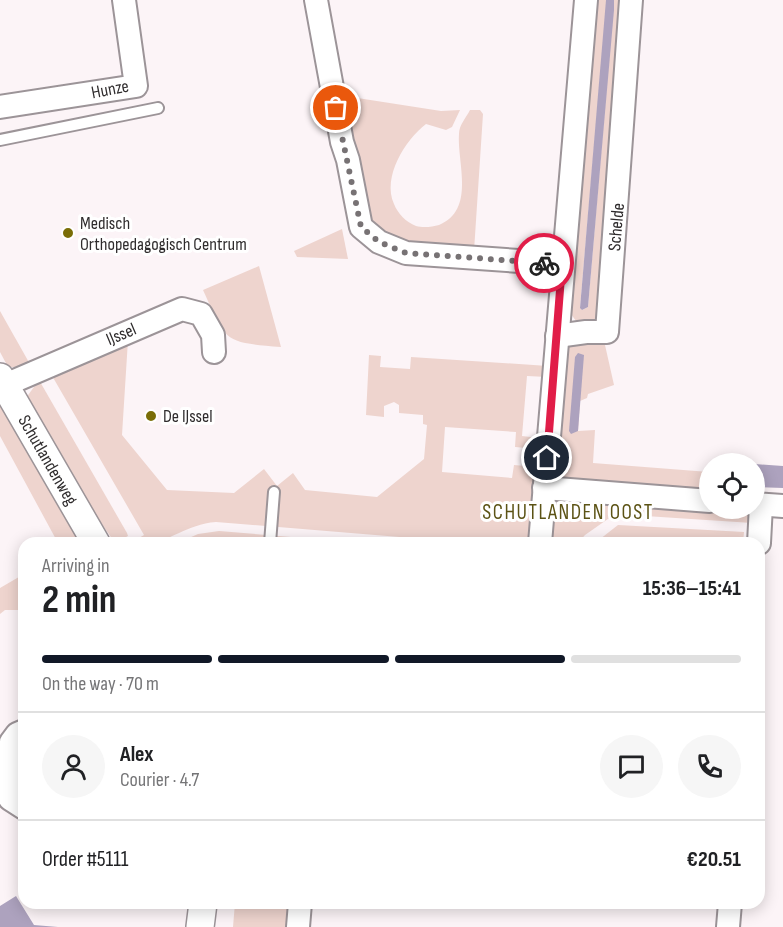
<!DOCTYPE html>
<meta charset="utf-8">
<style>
body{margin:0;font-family:"Sofia Sans Condensed",sans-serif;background:#f6f6f6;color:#202124;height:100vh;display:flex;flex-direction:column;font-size:22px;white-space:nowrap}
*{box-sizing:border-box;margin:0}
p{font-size:20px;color:#757577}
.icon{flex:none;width:33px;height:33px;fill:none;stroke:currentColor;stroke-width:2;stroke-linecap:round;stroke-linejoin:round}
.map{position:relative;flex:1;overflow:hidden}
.panel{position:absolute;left:18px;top:537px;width:747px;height:372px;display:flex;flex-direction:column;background:#fff;border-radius:18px;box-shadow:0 3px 15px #0003}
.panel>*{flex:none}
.controls{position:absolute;left:699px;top:453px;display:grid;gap:12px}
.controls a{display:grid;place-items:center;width:66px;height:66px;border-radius:50%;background:#fff;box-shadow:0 3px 15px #0003;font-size:30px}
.pin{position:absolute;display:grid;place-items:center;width:51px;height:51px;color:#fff;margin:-26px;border:3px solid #fff;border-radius:50%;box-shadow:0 2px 6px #0007}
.courier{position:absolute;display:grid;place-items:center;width:60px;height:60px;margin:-30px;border:4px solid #e11d48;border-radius:50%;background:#fff;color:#222;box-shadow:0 2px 8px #0007}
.overview em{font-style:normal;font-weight:700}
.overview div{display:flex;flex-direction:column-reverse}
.overview{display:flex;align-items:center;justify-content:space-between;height:102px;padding:0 24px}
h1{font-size:39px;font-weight:700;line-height:45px}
.bar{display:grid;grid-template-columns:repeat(4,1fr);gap:9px 6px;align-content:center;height:72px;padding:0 24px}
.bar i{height:8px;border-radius:4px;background:#e0e0e0}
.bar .active{background:#111827}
.bar p{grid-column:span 4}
.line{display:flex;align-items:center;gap:15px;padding:0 24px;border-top:2px solid #e0e0e0}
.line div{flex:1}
.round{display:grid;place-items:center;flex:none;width:63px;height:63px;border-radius:32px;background:#f6f6f6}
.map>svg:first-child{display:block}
.green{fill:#eed4ce}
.water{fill:#ada2be}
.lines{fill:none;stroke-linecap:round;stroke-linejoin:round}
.service-casing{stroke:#9c9498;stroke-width:14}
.minor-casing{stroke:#9c9498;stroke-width:26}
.tertiary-casing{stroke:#9c9498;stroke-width:30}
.service{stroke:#fff;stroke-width:10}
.minor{stroke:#fff;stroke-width:22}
.tertiary{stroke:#fff;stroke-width:27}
.done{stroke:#777274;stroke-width:6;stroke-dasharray:0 10.8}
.route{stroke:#e11d48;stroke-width:8}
.poi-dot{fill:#7a6d07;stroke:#fff;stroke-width:2}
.labels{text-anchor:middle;stroke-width:6;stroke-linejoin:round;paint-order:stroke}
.street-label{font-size:18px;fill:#2f2c2d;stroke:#fff}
.poi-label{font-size:18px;fill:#2f2c2d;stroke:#fff;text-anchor:start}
.quarter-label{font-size:21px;letter-spacing:1.5px;fill:#5c5315;stroke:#fff}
</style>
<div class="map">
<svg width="783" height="927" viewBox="0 0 783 927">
<rect width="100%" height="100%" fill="#fcf4f7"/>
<g class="green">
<path d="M594 0H607L580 307 582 310 588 307 614 0H626L600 321C580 326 578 327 568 308Z"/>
<path d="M351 97 441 111 460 110 452 127 446 130 426 124C405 140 382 177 394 204 398 214 406 222 416 226 423 228 432 227 439 225 476 210 457 163 459 134 459 125 466 118 470 110H480L483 114 474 251 397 241 370 224 345 100Z"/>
<path d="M342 229 348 259 297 257 294 251Z"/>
<path d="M259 266 281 347C223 342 227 343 203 290Z"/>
<path d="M0 311 31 366 29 367H8L0 352Z"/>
<path d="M128 340 122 435 167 490 234 493 264 469 277 486 293 473 305 490 377 497 424 459 427 425 423 424V415L399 413V405L394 402 384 406V417L366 415 369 355 381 356 380 367 410 369 411 357 548 366 547 377 527 376 522 436 539 438 538 449 515 447 516 432 445 427 442 472 512 478 514 465 536 467 530 543H472L216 522C186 524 171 543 142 543L139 538 144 535 51 374Z"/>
<path d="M596 341 605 345 614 385 588 394 587 398 580 401 578 431 595 430 593 463 709 472 708 492 571 481 561 475 554 459 563 352 570 344Z"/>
<path d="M39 380 127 533 128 536 115 543 83 497 26 398Z"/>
<path d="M0 405 10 422 15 419 58 494 80 543H58L0 436Z"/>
<path d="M566 499 607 500 740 511 749 516 752 523 615 514 585 535 578 543H546L554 505Z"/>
<path d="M618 525 744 532 743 543H595Z"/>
<path d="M219 531 365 543H178L198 534Z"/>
<path d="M24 574V610H5L0 614V588Z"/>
<path d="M235 903H293L292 927H233Z"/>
</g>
<g class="water">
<path d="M606 0H614V10L588 307 582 310 580 308Z"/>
<path d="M578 353 584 355 578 431 571 434 569 431 575 357Z"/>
<path d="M755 464 783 466V488L755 487Z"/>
<path d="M16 896 34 925 58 927H0V906Z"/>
</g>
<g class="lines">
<defs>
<g id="service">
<path d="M0 140 158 108"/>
<path d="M270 543 274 492"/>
</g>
<g id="minor">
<path d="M316 0 342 142 348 160 361 227 379 242 406 253 562 264"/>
<path d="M0 107 136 86 124 0"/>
<path d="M557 336 586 332H607L631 0"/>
<path d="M5 385 182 309 201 314 213 335 214 352"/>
<path d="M544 488 710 501"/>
<path d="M754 504 783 506"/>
<path d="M540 543 586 0"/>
<path d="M759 543 761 505"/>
<path d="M24 731 17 734 11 742 10 799 24 808"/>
<path d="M298 927 300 903"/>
<path d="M728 927 730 903"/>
</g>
<g id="tertiary">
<path d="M0 377 96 543"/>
<path d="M200 927 203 903"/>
</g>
</defs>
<use href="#service" class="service-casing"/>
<use href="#minor" class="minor-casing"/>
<use href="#tertiary" class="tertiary-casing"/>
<use href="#service" class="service"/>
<use href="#minor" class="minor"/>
<use href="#tertiary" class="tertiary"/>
</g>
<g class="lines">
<path class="done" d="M336 108 361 227 379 242 406 253 544 263"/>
<path class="route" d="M544 263 562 264 547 458"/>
</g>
<g class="poi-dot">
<circle cx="68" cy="233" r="6"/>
<circle cx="151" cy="416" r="6"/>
</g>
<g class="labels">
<g class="street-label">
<text transform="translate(110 89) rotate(-11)" y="6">Hunze</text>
<text transform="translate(616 227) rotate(-85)" y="6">Schelde</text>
<text transform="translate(121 334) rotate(-23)" y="6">IJssel</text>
<text transform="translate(48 460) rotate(60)" y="6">Schutlandenweg</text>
</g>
<g class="poi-label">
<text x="80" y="229">Medisch<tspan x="80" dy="21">Orthopedagogisch Centrum</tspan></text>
<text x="163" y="422">De IJssel</text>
</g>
<g class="quarter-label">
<text x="568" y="519">SCHUTLANDEN OOST</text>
</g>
</g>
</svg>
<div class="controls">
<a><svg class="icon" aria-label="locate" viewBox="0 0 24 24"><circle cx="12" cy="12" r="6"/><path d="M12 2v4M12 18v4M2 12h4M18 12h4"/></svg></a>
</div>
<div class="pin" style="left:336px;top:108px;background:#ea580c"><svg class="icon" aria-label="bag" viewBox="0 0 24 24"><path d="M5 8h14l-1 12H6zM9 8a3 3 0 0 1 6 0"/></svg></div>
<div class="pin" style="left:547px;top:458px;background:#1f2937"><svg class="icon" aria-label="home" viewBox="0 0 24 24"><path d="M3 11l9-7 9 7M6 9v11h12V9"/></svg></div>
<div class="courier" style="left:544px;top:263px"><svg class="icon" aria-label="bike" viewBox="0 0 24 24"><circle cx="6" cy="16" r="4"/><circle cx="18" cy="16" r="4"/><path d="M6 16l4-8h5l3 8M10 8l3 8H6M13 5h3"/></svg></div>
<section class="panel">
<div class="overview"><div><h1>2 min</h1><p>Arriving in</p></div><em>15:36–15:41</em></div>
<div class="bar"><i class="active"></i><i class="active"></i><i class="active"></i><i></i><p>On the way · 70 m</p></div>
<div class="line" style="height:108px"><a class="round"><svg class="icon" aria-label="person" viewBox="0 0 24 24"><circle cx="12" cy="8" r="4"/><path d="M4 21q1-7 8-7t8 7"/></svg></a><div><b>Alex</b><p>Courier · 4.7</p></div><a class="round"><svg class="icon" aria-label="chat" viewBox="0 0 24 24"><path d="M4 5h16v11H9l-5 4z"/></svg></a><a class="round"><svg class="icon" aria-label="phone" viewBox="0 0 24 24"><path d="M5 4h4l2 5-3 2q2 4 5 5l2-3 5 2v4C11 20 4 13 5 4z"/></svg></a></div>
<div class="line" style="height:78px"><div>Order #5111</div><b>€20.51</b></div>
</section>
</div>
